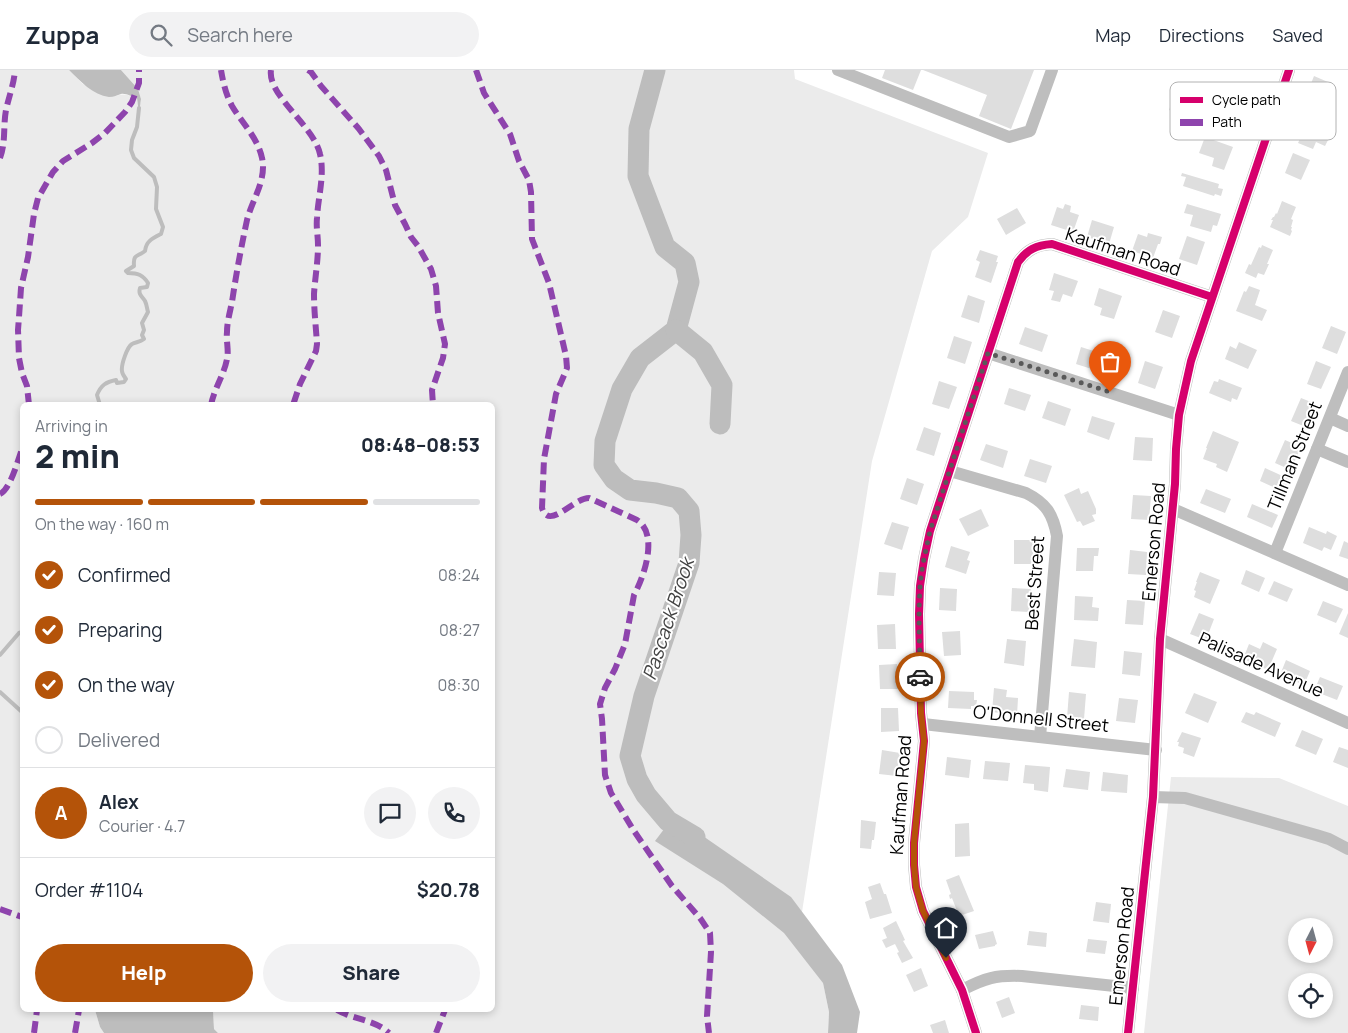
<!DOCTYPE html>
<meta charset="utf-8">
<style>
body{margin:0;font-family:Manrope,sans-serif;background:#f2f2f3;color:#1f2937;height:100vh;display:flex;flex-direction:column;font-size:19px;white-space:nowrap}
*{box-sizing:border-box;margin:0}
p{font-size:16px;color:#747a83}
.icon{flex:none;width:28px;height:28px;fill:none;stroke:currentColor;stroke-width:2;stroke-linecap:round;stroke-linejoin:round}
.map{position:relative;flex:1;overflow:hidden}
.sheet{position:absolute;left:20px;top:332px;width:475px;height:610px;display:flex;flex-direction:column;background:#fff;border-radius:8px;box-shadow:0 2px 8px #0003}
.sheet>*{flex:none}
.needle{width:32px;rotate:186deg}
.fabs{position:absolute;left:1288px;top:848px;display:grid;gap:10px}
.fabs a{display:grid;place-items:center;width:45px;height:45px;border-radius:50%;background:#fff;box-shadow:0 2px 8px #0003;font-size:25px}
.pin{position:absolute;display:grid;place-items:center;width:42px;height:42px;color:#fff;margin:-51px -21px;border-radius:50% 50% 50% 0;rotate:-45deg;box-shadow:0 0 5px #0007}
.pin .icon{rotate:45deg}
.courier{position:absolute;display:grid;place-items:center;width:50px;height:50px;margin:-25px;border:4px solid #b45309;border-radius:50%;background:#fff;color:#222;box-shadow:0 1px 6px #0007}
.summary em{font-style:normal;font-weight:800}
.summary div{display:flex;flex-direction:column-reverse}
.summary{display:flex;align-items:center;justify-content:space-between;height:85px;padding:0 15px}
h1{font-size:32px;font-weight:800;line-height:38px}
.bar{display:grid;grid-template-columns:repeat(4,1fr);gap:8px 5px;align-content:center;height:60px;padding:0 15px}
.bar i{height:6px;border-radius:4px;background:#e0e1e3}
.bar .active{background:#b45309}
.bar p{grid-column:span 4}
.line{display:flex;align-items:center;gap:12px;padding:0 15px;border-top:1px solid #e0e1e3}
.line div{flex:1}
.round{display:grid;place-items:center;flex:none;width:52px;height:52px;border-radius:26px;background:#f2f2f3}
ol{padding:0 15px;list-style:none}
li{display:flex;align-items:center;gap:15px;height:55px}
li p{margin-inline-start:auto}
li .icon{padding:5px;border-radius:50%;background:#b45309;color:#fff;stroke-width:4}
li:last-child{color:#747a83}
li i{width:28px;height:28px;border:2px solid #e0e1e3;border-radius:50%}
.button{display:flex;gap:10px;margin-top:auto;padding:10px 15px}
.button a{flex:1;height:58px;border-radius:30px;background:#b45309;color:#fff;font-size:20px;font-weight:800;line-height:58px;text-align:center}
.button a+a{background:#f2f2f3;color:#1f2937}
header{display:flex;align-items:center;gap:30px;box-sizing:border-box;height:70px;padding:0 25px;background:#fff;border-bottom:1px solid #e0e1e3}
header strong{font-size:24px}
nav{display:flex;gap:28px;margin-inline-start:auto;font-size:18px}
.search{width:350px;height:45px;background:#f2f2f3;display:flex;align-items:center;gap:12px;box-sizing:border-box;padding:0 18px;border-radius:28px;color:#747a83;font-size:19px}
.map>svg:first-child{display:block}
.green{fill:#ebebeb;fill-rule:evenodd}
.water{fill:#bdbdbd}
.lines{fill:none;stroke-linecap:round;stroke-linejoin:round}
.stream{stroke:#bdbdbd;stroke-width:4}
.river{stroke:#bdbdbd;stroke-width:21}
.building{fill:#dedede}
.minor{stroke:#bebebe;stroke-width:12}
.quiet{stroke:#8e44ad;stroke-width:6;stroke-dasharray:12 6;stroke-linecap:butt}
.cycleway-casing{stroke:#fff;stroke-width:11}
.cycleway{stroke:#d6006c;stroke-width:8}
.done{stroke:#595959;stroke-width:5;stroke-dasharray:0 9}
.route{stroke:#b45309;stroke-width:6}
.labels{text-anchor:middle;stroke-width:4;stroke-linejoin:round;paint-order:stroke}
.street-label{font-size:18px;fill:#000;stroke:#fff}
.water-label{font-size:19px;font-style:italic;fill:#424242;stroke:#fff}
.key{fill:#fff;stroke:#b2b2b2;stroke-width:1}
.key-label{font-size:14px;fill:#000}
</style>
<header>
<strong>Zuppa</strong>
<div class="search"><svg class="icon" aria-label="search" viewBox="0 0 24 24"><circle cx="10" cy="10" r="6"/><path d="M15 15l6 6"/></svg>Search here</div>
<nav><a>Map</a><a>Directions</a><a>Saved</a></nav>
</header>
<div class="map">
<svg width="1348" height="963" viewBox="0 0 1348 963">
<rect width="100%" height="100%" fill="#fff"/>
<g class="green">
<path d="M0 0H69L83 14 116 26C124 23 129 25 137 28L139 40 141 29 138 19 121 0H794L795 9 988 83 968 147 932 181 872 391 802 842 823 913 829 942 828 963H218L214 959 213 940H492V335H22V940H95L100 957 104 963H0Z"/>
<path d="M1171 707 1279 708 1348 736V963H1144ZM1296 856H1324V884H1296ZM1296 911H1324V939H1296Z"/>
</g>
<g class="water">
<path d="M69 0H121L138 19 141 29 139 43 137 28C132 27 126 23 121 24 117 25 114 27 109 27 93 25 80 11 69 0Z"/>
<path d="M674 746 791 827 842 895 860 942 857 963H828L829 942 823 913 784 863 723 814 655 771Z"/>
<path d="M95 940H213L214 959 218 963H104L100 957Z"/>
</g>
<g class="lines">
<g class="stream">
<path d="M100 335 97 325C101 315 106 312 116 310L117 313 124 312 126 309C124 306 122 304 122 301 121 295 127 277 132 274 136 272 140 272 144 269L142 265 144 260 142 253 148 242C147 239 147 235 145 231 142 226 138 225 140 218L147 217 148 213C143 205 138 203 128 203L126 201 134 196C133 184 137 187 145 181 146 171 153 168 161 164L163 157 156 139 157 117 154 107 134 88 131 80 132 70 137 57 139 38"/>
<path d="M0 585 19 563 22 562"/>
<path d="M0 622 22 642"/>
</g>
<g class="river">
<path d="M655 0 639 59 638 106 665 177 685 193 689 212 676 260 640 288 622 319 605 371 604 395 614 409 630 420 656 423 678 428 689 441 691 465 689 493 644 626 630 686 637 709 646 725 668 751 695 767"/>
<path d="M676 260 703 282 722 315 720 354"/>
</g>
</g>
<g class="building">
<path d="M885 0H921L913 20 882 8Z"/>
<path d="M923 0H1034L1011 59 979 46 987 25Z"/>
<path d="M1314 6 1335 15 1330 29 1310 21 1312 17 1310 16Z"/>
<path d="M1173 29 1193 36V34L1204 38 1200 51 1169 40Z"/>
<path d="M1307 54 1331 64 1325 76 1316 72 1313 79 1298 73Z"/>
<path d="M1205 67 1233 77 1224 100 1212 96 1214 88 1199 83Z"/>
<path d="M1293 83 1310 90 1301 110 1285 103Z"/>
<path d="M1182 103 1219 114 1218 118 1223 119 1221 126 1215 124 1214 126 1183 116 1186 107 1181 106Z"/>
<path d="M1282 131 1296 137 1291 149 1293 150 1291 157H1292L1291 160 1292 161 1290 166 1270 157 1273 150H1271L1273 147H1274L1276 143 1277 144Z"/>
<path d="M1065 134 1071 136 1070 142 1079 145 1073 162 1051 155 1057 137 1063 139Z"/>
<path d="M1187 134 1221 144 1217 156 1213 155 1211 162 1190 156 1193 145 1184 143Z"/>
<path d="M1017 138 1026 153 1006 165 997 149Z"/>
<path d="M1092 150 1114 157 1109 174 1087 167Z"/>
<path d="M1148 163 1162 167 1160 174H1158L1153 188 1132 181 1138 164 1147 167Z"/>
<path d="M1187 166 1205 172 1197 195 1179 189Z"/>
<path d="M1262 175 1273 180 1267 194H1269L1264 205 1258 203 1256 208 1245 203 1249 194 1251 195 1259 177 1261 178Z"/>
<path d="M980 180 998 186 996 192H998L991 213 975 207 980 192 976 190Z"/>
<path d="M1054 203 1078 211 1072 227 1063 224 1060 232 1051 230 1054 221 1049 220Z"/>
<path d="M1249 216 1260 220 1255 235 1267 240 1262 251 1236 241 1244 221 1246 222Z"/>
<path d="M1099 218 1122 226 1114 249 1100 245 1102 238 1094 235Z"/>
<path d="M968 225 985 231 979 253 961 247Z"/>
<path d="M1163 240 1180 246 1172 268 1155 262Z"/>
<path d="M1331 256 1346 262 1337 284 1322 278Z"/>
<path d="M1025 257 1048 265 1042 282 1019 274Z"/>
<path d="M954 266 972 272 965 294 947 288Z"/>
<path d="M1239 272 1257 280 1248 299 1225 289 1230 276 1236 279Z"/>
<path d="M1081 277 1103 284 1098 301 1076 294Z"/>
<path d="M1145 291 1163 297 1155 319 1138 313Z"/>
<path d="M1316 291 1331 297 1321 319 1307 314Z"/>
<path d="M1219 309 1242 318 1237 330 1232 328 1231 332 1209 323 1214 311 1218 312Z"/>
<path d="M939 311 957 317 949 339 932 334Z"/>
<path d="M1009 318 1031 325 1025 341 1004 334Z"/>
<path d="M1301 328 1316 334 1306 357 1291 351Z"/>
<path d="M1048 331 1071 339 1065 356 1042 348Z"/>
<path d="M1092 346 1115 353 1109 370 1087 362Z"/>
<path d="M924 357 941 363 934 386 916 380Z"/>
<path d="M1213 361 1239 372 1227 402 1216 397 1217 394 1203 389 1207 378H1206Z"/>
<path d="M1135 367 1153 368 1152 391 1133 390Z"/>
<path d="M1285 370 1301 377 1291 400 1275 393Z"/>
<path d="M986 374 1008 381 1003 398 980 390Z"/>
<path d="M1030 389 1052 396 1046 413 1024 406Z"/>
<path d="M1265 398 1289 409 1284 422 1260 411Z"/>
<path d="M907 408 924 414 917 435 900 429Z"/>
<path d="M1079 418 1081 424 1088 421 1096 439V444L1092 445 1095 451 1083 456 1080 451 1077 452 1064 425Z"/>
<path d="M1206 419 1231 429 1225 443 1200 433Z"/>
<path d="M1133 425 1151 426 1149 450 1131 449Z"/>
<path d="M1252 434 1278 445 1272 458 1247 447Z"/>
<path d="M981 439 989 456 968 466 959 449Z"/>
<path d="M892 452 909 457 902 480 884 474Z"/>
<path d="M1309 457 1326 464 1327 461 1337 466 1331 480 1324 477 1322 481 1303 473Z"/>
<rect x="1014" y="470" width="19" height="24"/>
<path d="M1344 471 1348 473V489L1339 486Z"/>
<path d="M951 476 970 482 967 490 970 491 966 504 945 497Z"/>
<path d="M1077 478H1099L1098 486H1094L1093 501H1076Z"/>
<path d="M1130 480 1147 482 1146 505 1128 504Z"/>
<path d="M1246 500 1265 508 1259 522 1241 514Z"/>
<path d="M879 502 896 503 894 526 877 525Z"/>
<path d="M1200 502 1220 510 1210 534 1194 527 1196 521 1194 520 1197 512H1196Z"/>
<path d="M1274 511 1293 519 1287 532 1268 524Z"/>
<path d="M940 518 957 519 956 541 939 540Z"/>
<path d="M1012 518 1031 519 1029 542 1011 541Z"/>
<path d="M1075 526 1093 527 1092 537 1099 538 1098 551 1074 550Z"/>
<path d="M1127 530 1145 531 1143 555 1125 554Z"/>
<path d="M1323 531 1343 539 1336 553 1317 545Z"/>
<path d="M1199 543 1214 549 1206 570 1190 564Z"/>
<path d="M1348 543V568L1339 564Z"/>
<path d="M895 554 896 579H878L877 555Z"/>
<path d="M960 561 961 585 944 586 942 562Z"/>
<path d="M1007 569 1026 571 1024 596 1004 593Z"/>
<path d="M1074 569 1097 572 1095 598 1071 596Z"/>
<path d="M1263 572 1277 579 1268 600 1243 589 1249 574 1260 579Z"/>
<path d="M1124 581 1142 583 1140 606 1122 604Z"/>
<path d="M1286 590 1310 601 1304 615 1280 605Z"/>
<path d="M897 594 899 619H880L879 595Z"/>
<path d="M1320 607 1343 616 1337 630 1314 621Z"/>
<path d="M994 618 1007 620 1006 627 1018 628 1017 645 992 642Z"/>
<path d="M949 621 974 622V630H977L976 636H971V639L948 638Z"/>
<path d="M1069 622 1086 624 1084 649 1067 648Z"/>
<path d="M1194 623 1217 632 1208 653 1185 643Z"/>
<path d="M1119 628 1138 630 1135 653 1116 651Z"/>
<path d="M881 638H898L899 661 881 662Z"/>
<path d="M1246 642 1254 645 1256 642 1281 653 1275 667 1241 652Z"/>
<path d="M1302 660 1323 669 1316 685 1295 676Z"/>
<path d="M1182 662 1201 668 1194 687 1183 683 1184 678 1178 676 1179 672H1177Z"/>
<path d="M1339 677 1348 680V698L1333 692Z"/>
<path d="M882 680 900 683 897 706 879 704Z"/>
<path d="M947 687 971 690 969 708 945 705Z"/>
<path d="M985 691 1010 693 1008 711 983 709Z"/>
<path d="M1025 695 1050 697 1048 722 1034 720V714L1023 713Z"/>
<path d="M1066 699 1090 702 1088 720 1063 717Z"/>
<path d="M1103 702 1128 705 1127 723 1101 721Z"/>
<path d="M861 750 876 752 874 770H872L871 779 860 778Z"/>
<path d="M969 753 970 786 955 787V754Z"/>
<path d="M959 805 974 841 959 846 952 828 950 829 949 825 951 824 946 810Z"/>
<path d="M880 813 884 824H886L892 843 870 849 865 832 872 829 868 817Z"/>
<path d="M1096 832 1111 834 1109 853 1093 851Z"/>
<path d="M896 851 905 870 903 871 913 888 902 893 897 883 899 882 895 874 886 878 882 870 887 868 883 858Z"/>
<path d="M993 861 997 874 995 875V876L979 879 975 865Z"/>
<path d="M1029 861 1047 863 1046 877 1027 875Z"/>
<path d="M1088 869 1107 871 1105 884 1086 882Z"/>
<path d="M921 898 928 916 914 922 906 905Z"/>
<path d="M1009 927 1015 943 1002 948 996 932Z"/>
<path d="M1081 935 1099 937 1098 951 1079 949Z"/>
<path d="M945 950 949 963H933L930 955Z"/>
</g>
<g class="lines">
<g class="minor">
<path d="M838 0 1009 67 1030 61 1052 0"/>
<path d="M1255 18 1280 27"/>
<path d="M988 283 1179 345"/>
<path d="M1330 348 1348 356"/>
<path d="M1317 379 1348 392"/>
<path d="M950 401 1026 423C1046 433 1053 444 1057 466L1040 667"/>
<path d="M1173 439 1348 515"/>
<path d="M1275 483 1348 302"/>
<path d="M1160 569 1348 653"/>
<path d="M923 654 1156 680"/>
<path d="M1153 727 1185 728 1316 765 1329 769 1348 779"/>
<path d="M962 920C985 908 996 905 1022 906L1133 918"/>
<path d="M976 963 962 920 923 841 916 817 914 795V773L924 671 921 643 919 544 920 516 924 489 930 461 1018 192C1027 180 1036 175 1052 174L1212 227"/>
<path d="M1128 963 1153 727 1160 569 1175 414 1176 379 1179 345 1191 291 1289 0"/>
</g>
<g class="quiet">
<path d="M271 0C267 25 314 56 320 84 325 105 318 127 317 148 316 157 318 166 318 175 318 192 315 208 314 224 314 241 316 258 317 274L316 281 300 314 293 335"/>
<path d="M308 0 311 2 321 16 359 59 379 86 386 100 395 135 405 154 411 167 418 176 431 199 436 216 438 243 445 274 443 288 432 320 433 335"/>
<path d="M476 0 484 23 510 64 519 91 529 110 531 122 532 169 549 213 566 286 567 298 565 303 556 324 544 389 542 438C549 461 573 428 589 428L637 450C659 464 644 507 634 525L625 574 615 599 605 618 600 634 602 649 605 705 611 723 634 761 672 816 700 848 710 863 711 882 707 946 709 963"/>
<path d="M0 88C6 72 3 56 6 40 9 26 14 14 15 0"/>
<path d="M29 335 27 316 22 303 19 288 18 260 19 247 21 218 28 187 34 144 38 128 53 102 63 91 92 73 105 63 125 42 132 32 139 13V0"/>
<path d="M211 335C214 319 224 305 227 289 229 280 226 271 227 262 227 252 230 242 232 232 236 205 241 178 247 150 252 130 267 110 262 88 258 68 242 53 232 36 226 25 223 12 221 0"/>
<path d="M0 424C10 420 18 390 22 379"/>
<path d="M0 839 22 847"/>
<path d="M337 940C354 950 374 949 389 963"/>
<path d="M34 963 37 940"/>
<path d="M75 963 79 940"/>
<path d="M436 963 445 940"/>
</g>
<defs>
<g id="cycleway">
<path d="M976 963 962 920 923 841 916 817 914 795V773L924 671 921 643 919 544 920 516 924 489 930 461 1018 192C1027 180 1036 175 1052 174L1212 227"/>
<path d="M1128 963 1153 727 1160 569 1175 414 1176 379 1179 345 1191 291 1289 0"/>
</g>
</defs>
<use href="#cycleway" class="cycleway-casing"/>
<use href="#cycleway" class="cycleway"/>
</g>
<g class="lines">
<path class="done" d="M920 607C920 577 918 547 920 518 921 499 926 480 930 461L988 283 1110 322"/>
<path class="route" d="M920 607 921 643 924 671 914 773V795L916 817 923 841 946 888"/>
</g>
<g class="labels">
<g class="street-label">
<text transform="translate(1123 182) rotate(18)" y="6">Kaufman Road</text>
<text transform="translate(1295 386) rotate(-68)" y="6">Tillman Street</text>
<text transform="translate(1154 472) rotate(-85)" y="6">Emerson Road</text>
<text transform="translate(1035 513) rotate(-86)" y="6">Best Street</text>
<text transform="translate(1261 595) rotate(24)" y="6">Palisade Avenue</text>
<text transform="translate(1041 649) rotate(6)" y="6">O'Donnell Street</text>
<text transform="translate(901 725) rotate(-86)" y="6">Kaufman Road</text>
<text transform="translate(1122 876) rotate(-84)" y="6">Emerson Road</text>
</g>
<g class="water-label">
<text transform="translate(668 549) rotate(-72)" y="7">Pascack Brook</text>
</g>
</g>
<rect x="1170" y="12" width="166" height="58" rx="8" class="key"/>
<rect x="1180" y="27" width="23" height="6" fill="#d6006c"/>
<rect x="1180" y="49" width="23" height="7" fill="#8e44ad"/>
<g class="key-label">
<text x="1212" y="35">Cycle path</text>
<text x="1212" y="57">Path</text>
</g>
</svg>
<div class="fabs">
<a><svg class="needle" viewBox="-14 -14 28 28"><path d="M0-13l5 13h-10z" fill="#e53935"/><path d="M0 13l5-13h-10z" fill="#747a83"/></svg></a>
<a><svg class="icon" aria-label="locate" viewBox="0 0 24 24"><circle cx="12" cy="12" r="6"/><path d="M12 2v4M12 18v4M2 12h4M18 12h4"/></svg></a>
</div>
<div class="pin" style="left:1110px;top:322px;background:#ea580c"><svg class="icon" aria-label="bag" viewBox="0 0 24 24"><path d="M5 8h14l-1 12H6zM9 8a3 3 0 0 1 6 0"/></svg></div>
<div class="pin" style="left:946px;top:888px;background:#1f2937"><svg class="icon" aria-label="home" viewBox="0 0 24 24"><path d="M3 11l9-7 9 7M6 9v11h12V9"/></svg></div>
<div class="courier" style="left:920px;top:607px"><svg class="icon" aria-label="car" viewBox="0 0 24 24"><path d="M5 17H2v-5l4-1 3-4h7l3 4 3 1v5h-3M9 17h6M6 11h13"/><circle cx="7" cy="17" r="2"/><circle cx="17" cy="17" r="2"/></svg></div>
<section class="sheet">
<div class="summary"><div><h1>2 min</h1><p>Arriving in</p></div><em>08:48–08:53</em></div>
<div class="bar"><i class="active"></i><i class="active"></i><i class="active"></i><i></i><p>On the way · 160 m</p></div>
<ol>
<li><svg class="icon" aria-label="check" viewBox="0 0 24 24"><path d="M5 12l5 5 9-10"/></svg>Confirmed<p>08:24</p></li>
<li><svg class="icon" aria-label="check" viewBox="0 0 24 24"><path d="M5 12l5 5 9-10"/></svg>Preparing<p>08:27</p></li>
<li><svg class="icon" aria-label="check" viewBox="0 0 24 24"><path d="M5 12l5 5 9-10"/></svg>On the way<p>08:30</p></li>
<li><i></i>Delivered</li>
</ol>
<div class="line" style="height:90px"><b class="round" style="background:#b45309;color:#fff">A</b><div><b>Alex</b><p>Courier · 4.7</p></div><a class="round"><svg class="icon" aria-label="chat" viewBox="0 0 24 24"><path d="M4 5h16v11H9l-5 4z"/></svg></a><a class="round"><svg class="icon" aria-label="phone" viewBox="0 0 24 24"><path d="M5 4h4l2 5-3 2q2 4 5 5l2-3 5 2v4C11 20 4 13 5 4z"/></svg></a></div>
<div class="line" style="height:65px"><div>Order #1104</div><b>$20.78</b></div>
<div class="button"><a>Help</a><a>Share</a></div>
</section>
</div>
